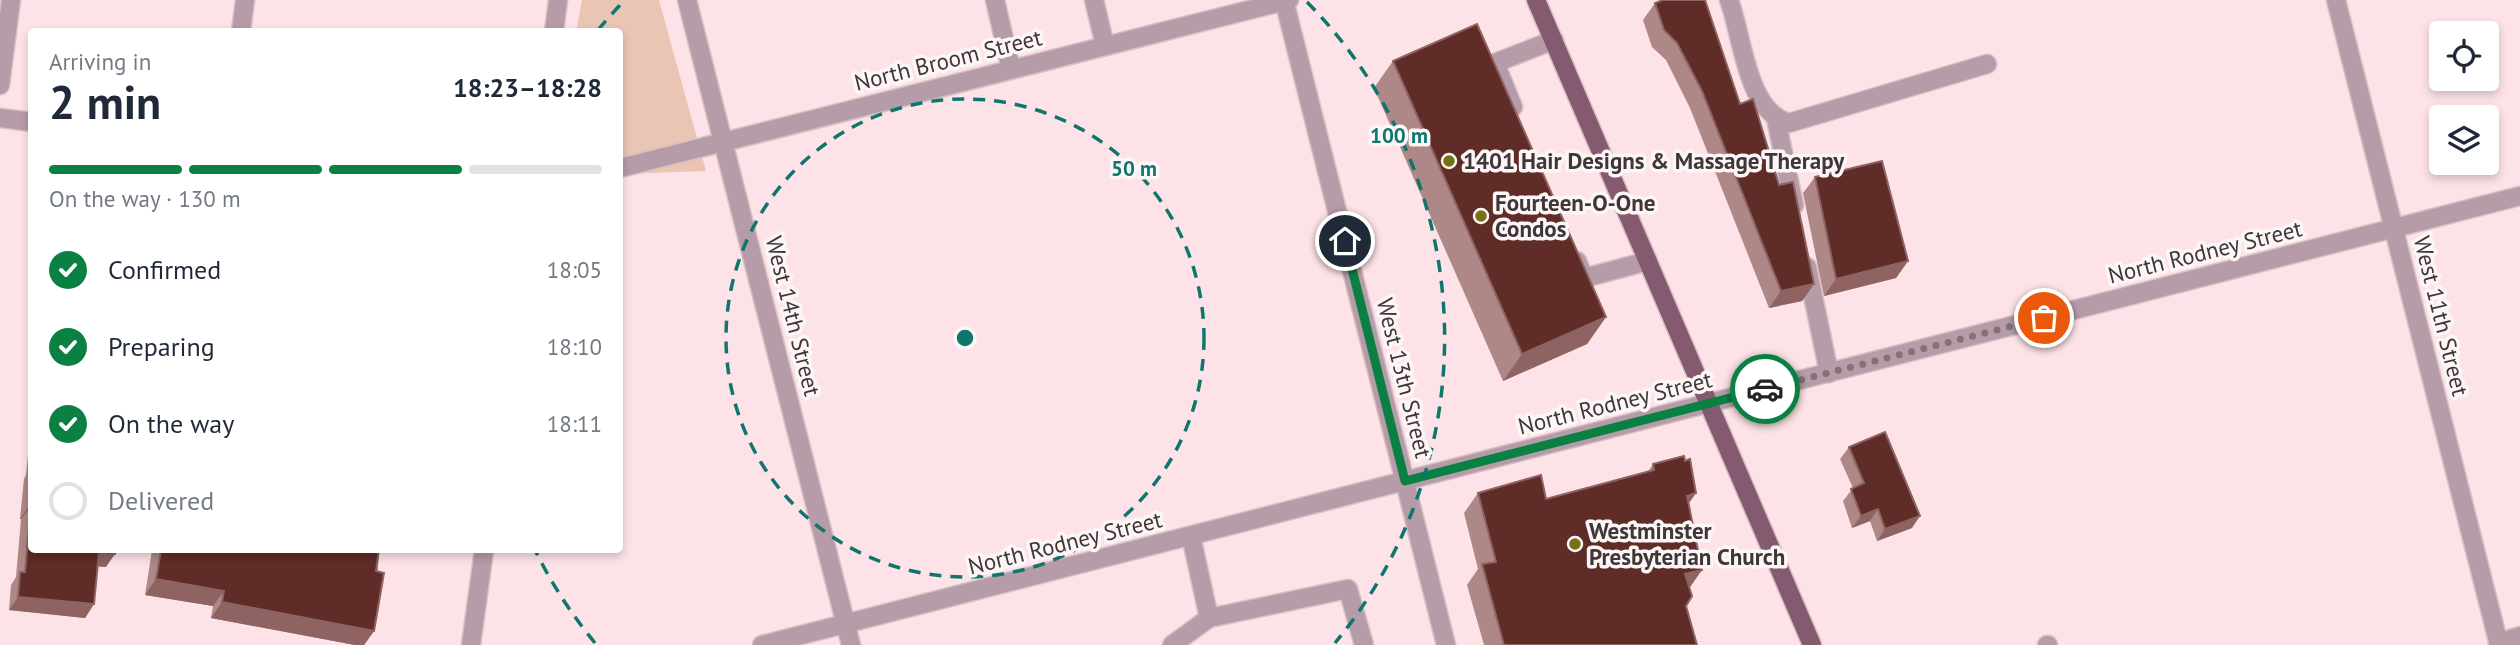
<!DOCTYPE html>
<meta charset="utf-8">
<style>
body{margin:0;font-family:"PT Sans",sans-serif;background:#f6f6f7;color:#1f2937;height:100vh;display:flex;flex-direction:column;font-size:26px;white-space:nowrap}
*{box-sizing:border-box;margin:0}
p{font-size:23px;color:#747a83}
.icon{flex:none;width:38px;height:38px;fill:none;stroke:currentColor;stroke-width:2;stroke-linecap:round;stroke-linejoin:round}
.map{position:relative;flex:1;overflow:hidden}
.details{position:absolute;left:28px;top:28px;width:595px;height:525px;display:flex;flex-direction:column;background:#fff;border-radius:7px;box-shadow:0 4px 10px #0003}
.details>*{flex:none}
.fabs{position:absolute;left:2429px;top:21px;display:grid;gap:14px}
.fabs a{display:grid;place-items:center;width:70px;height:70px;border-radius:7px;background:#fff;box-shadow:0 4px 10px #0003;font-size:35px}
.pin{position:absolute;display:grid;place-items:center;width:60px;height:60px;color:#fff;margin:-30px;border:4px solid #fff;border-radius:50%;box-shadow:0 2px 7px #0007}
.courier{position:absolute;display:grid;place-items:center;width:70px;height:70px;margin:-35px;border:5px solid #0b8043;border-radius:50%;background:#fff;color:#222;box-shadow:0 2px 9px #0007}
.summary em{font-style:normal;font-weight:700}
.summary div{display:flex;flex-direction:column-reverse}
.summary{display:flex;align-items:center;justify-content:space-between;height:119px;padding:0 21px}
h1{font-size:46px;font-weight:700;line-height:52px}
.bar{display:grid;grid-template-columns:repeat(4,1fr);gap:10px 7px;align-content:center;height:84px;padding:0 21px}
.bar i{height:9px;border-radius:5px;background:#e0e1e3}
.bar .on{background:#0b8043}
.bar p{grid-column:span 4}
ol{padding:0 21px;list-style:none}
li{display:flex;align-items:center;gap:21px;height:77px}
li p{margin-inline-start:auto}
li .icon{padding:7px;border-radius:50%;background:#0b8043;color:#fff;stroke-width:4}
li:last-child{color:#747a83}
li i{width:38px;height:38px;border:4px solid #e0e1e3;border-radius:50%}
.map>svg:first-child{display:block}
.green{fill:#eac5b3}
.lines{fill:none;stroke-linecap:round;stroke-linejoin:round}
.minor-casing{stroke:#d7c0c4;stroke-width:21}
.major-casing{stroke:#d7c0c4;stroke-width:21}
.minor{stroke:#b59ca8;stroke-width:18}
.major{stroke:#855a70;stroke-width:18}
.wall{fill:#ae8887}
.shaded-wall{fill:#8e6361}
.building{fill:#5f2c27;stroke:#8e6361;stroke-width:2}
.done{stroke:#827375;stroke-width:7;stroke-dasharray:0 12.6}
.route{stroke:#0b8043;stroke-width:9}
.ring{fill:none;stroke:#0f766e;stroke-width:3.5;stroke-dasharray:12 9}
.poi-dot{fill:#757114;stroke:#fcf6f7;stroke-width:2.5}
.labels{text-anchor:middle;stroke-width:7;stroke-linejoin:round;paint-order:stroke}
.street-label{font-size:23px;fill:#3f3637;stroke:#fcf6f7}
.poi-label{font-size:23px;font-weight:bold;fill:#3f3637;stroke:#fcf6f7;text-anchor:start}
.centre{fill:#0f766e;stroke:#fcf6f7;stroke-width:3.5}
.ring-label{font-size:21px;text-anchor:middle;font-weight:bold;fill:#0f766e;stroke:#fcf6f7;stroke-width:7;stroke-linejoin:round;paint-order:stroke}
</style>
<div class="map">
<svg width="2520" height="645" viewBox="0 0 2520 645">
<rect width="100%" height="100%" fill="#fde3e7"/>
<path class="green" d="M582 0H659L706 171 620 174V32H576Z"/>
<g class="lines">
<defs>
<g id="minor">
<path d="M687 0 851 645"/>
<path d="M995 0 1011 69"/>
<path d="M1094 0 1105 46"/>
<path d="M1284 0 1446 645"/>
<path d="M1729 0C1743 37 1746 111 1789 123L1987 64"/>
<path d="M2336 0 2499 645"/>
<path d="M241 32 245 0"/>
<path d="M554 32 558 0"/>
<path d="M0 85 11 0"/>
<path d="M1513 107 1495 63 1554 40"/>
<path d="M0 118 32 122"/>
<path d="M1776 119 1794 205"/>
<path d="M620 168 1289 0"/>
<path d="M1577 261 1584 278 1648 261"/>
<path d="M1807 267 1829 373"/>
<path d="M1209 618 1348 589 1364 645"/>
<path d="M2498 643 2520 636"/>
<path d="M471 645 484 550"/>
<path d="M762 645 2520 196"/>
<path d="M1172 645 1209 618 1191 536"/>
<path d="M2047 645H2048"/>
</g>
<path id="major" d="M1536 0 1812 645"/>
</defs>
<use href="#minor" class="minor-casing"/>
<use href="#major" class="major-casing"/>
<use href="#minor" class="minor"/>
<use href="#major" class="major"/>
</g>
<g class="wall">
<path d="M1655 3 1740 104 1779 185 1814 284 1802 301 1769 308 1690 108 1666 60 1652 47 1643 20Z"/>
<path d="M1393 61 1606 317 1587 344 1503 381 1374 88Z"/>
<path d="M1815 177 1908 261 1896 278 1824 296 1803 193Z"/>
<path d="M32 416V550L106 567 98 566 94 604 85 618 9 610 11 585 16 577 21 519H20L24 479 26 475Z"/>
<path d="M1849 447 1912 528 1877 541 1870 521 1852 528 1843 501 1853 488 1840 459Z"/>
<path d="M1685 461 1696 493 1689 503 1690 588 1686 606 1697 645H1484L1467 585 1478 569 1464 513 1478 493 1546 499 1648 472 1653 464Z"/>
<path d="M152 550H379L374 631 364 645H355L211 618 213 606 145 595Z"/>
</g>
<g class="shaded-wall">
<path d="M1908 261 1896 278 1824 296 1836 279Z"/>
<path d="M1814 284 1802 301 1769 308 1781 291Z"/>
<path d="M1606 317 1587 344 1503 381 1522 354Z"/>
<path d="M1696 493 1682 513 1687 496Z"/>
<path d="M29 506H31L21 519H20Z"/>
<path d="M1878 509 1870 521 1852 528 1861 516Z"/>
<path d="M1920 516 1912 528 1877 541 1885 529Z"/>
<path d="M99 552 115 554 106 567 90 566Z"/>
<path d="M1702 570 1688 590 1685 574Z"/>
<path d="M156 579 224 591 213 606 145 595Z"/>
<path d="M18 597 94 604 85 618 9 610Z"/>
<path d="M222 602 374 631 364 645H355L211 618Z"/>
</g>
<g class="building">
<path d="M1663 0H1705L1740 104 1753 99 1779 185 1793 182 1814 284 1781 291 1702 91 1677 43 1664 30 1655 3Z"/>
<path d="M1477 24 1606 317 1522 354 1393 61Z"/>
<path d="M1882 161 1908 261 1836 279 1815 177Z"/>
<path d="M1885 432 1920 516 1885 529 1878 509 1861 516 1851 489 1864 483 1849 447Z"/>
<path d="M1684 456 1685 461 1690 459 1696 493 1687 496 1702 570 1685 574 1692 596 1686 606 1697 645H1504L1482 564 1496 562 1478 493 1541 475 1546 499 1654 470 1653 464Z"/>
<path d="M32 480V550H116L115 554 99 552 94 604 18 597 20 572H25L31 506H29Z"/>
<path d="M161 550H263L270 551V550H379L376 571 384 573 374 631 222 602 224 591 156 579Z"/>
</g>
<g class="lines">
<path class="done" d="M1765 389 2044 318"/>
<path class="route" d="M1345 241 1405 481 1765 389"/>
</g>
<g class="ring">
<circle cx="965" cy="338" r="239"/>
<path d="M595 643A479 479 0 0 1 536 552M598 30A479 479 0 0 1 623 2M1307 2A479 479 0 0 1 1335 643"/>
</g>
<g class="poi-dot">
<circle cx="1449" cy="161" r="7"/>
<circle cx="1481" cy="216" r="7"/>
<circle cx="1575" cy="544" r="7"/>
</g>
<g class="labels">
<g class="street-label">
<text transform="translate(948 60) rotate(-14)" y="8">North Broom Street</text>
<text transform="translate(2205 252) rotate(-14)" y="8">North Rodney Street</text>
<text transform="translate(793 316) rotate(76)" y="8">West 14th Street</text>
<text transform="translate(2441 316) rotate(76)" y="8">West 11th Street</text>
<text transform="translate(1404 378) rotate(76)" y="8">West 13th Street</text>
<text transform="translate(1615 403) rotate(-14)" y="8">North Rodney Street</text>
<text transform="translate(1065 543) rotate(-14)" y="8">North Rodney Street</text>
</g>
<g class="poi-label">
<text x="1463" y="169">1401 Hair Designs &amp; Massage Therapy</text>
<text x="1495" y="211">Fourteen-O-One<tspan x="1495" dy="26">Condos</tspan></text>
<text x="1589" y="539">Westminster<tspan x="1589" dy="26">Presbyterian Church</tspan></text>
</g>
</g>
<circle cx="965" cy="338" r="10" class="centre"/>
<g class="ring-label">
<text x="1399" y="143">100 m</text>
<text x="1134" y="176">50 m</text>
</g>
</svg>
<div class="fabs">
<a><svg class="icon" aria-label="locate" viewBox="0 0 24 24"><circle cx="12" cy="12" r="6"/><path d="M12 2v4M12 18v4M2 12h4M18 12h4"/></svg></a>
<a><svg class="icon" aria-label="layers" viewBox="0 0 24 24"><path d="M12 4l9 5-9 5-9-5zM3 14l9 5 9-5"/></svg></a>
</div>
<div class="pin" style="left:2044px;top:318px;background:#ea580c"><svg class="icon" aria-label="bag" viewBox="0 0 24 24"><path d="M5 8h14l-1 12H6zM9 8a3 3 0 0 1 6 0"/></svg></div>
<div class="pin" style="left:1345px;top:241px;background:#1f2937"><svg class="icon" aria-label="home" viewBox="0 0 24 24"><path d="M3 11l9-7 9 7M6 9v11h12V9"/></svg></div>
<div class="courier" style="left:1765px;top:389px"><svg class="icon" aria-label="car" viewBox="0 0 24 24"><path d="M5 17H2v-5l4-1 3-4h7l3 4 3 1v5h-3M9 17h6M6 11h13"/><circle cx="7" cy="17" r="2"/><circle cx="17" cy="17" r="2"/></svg></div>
<section class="details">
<div class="summary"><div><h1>2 min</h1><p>Arriving in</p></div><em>18:23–18:28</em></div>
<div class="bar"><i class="on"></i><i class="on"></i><i class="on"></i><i></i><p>On the way · 130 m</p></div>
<ol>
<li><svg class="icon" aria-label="check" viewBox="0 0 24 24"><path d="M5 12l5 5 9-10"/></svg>Confirmed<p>18:05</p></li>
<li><svg class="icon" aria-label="check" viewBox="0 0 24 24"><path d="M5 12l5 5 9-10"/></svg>Preparing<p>18:10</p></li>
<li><svg class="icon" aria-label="check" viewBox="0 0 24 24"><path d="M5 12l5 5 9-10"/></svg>On the way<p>18:11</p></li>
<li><i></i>Delivered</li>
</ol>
</section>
</div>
